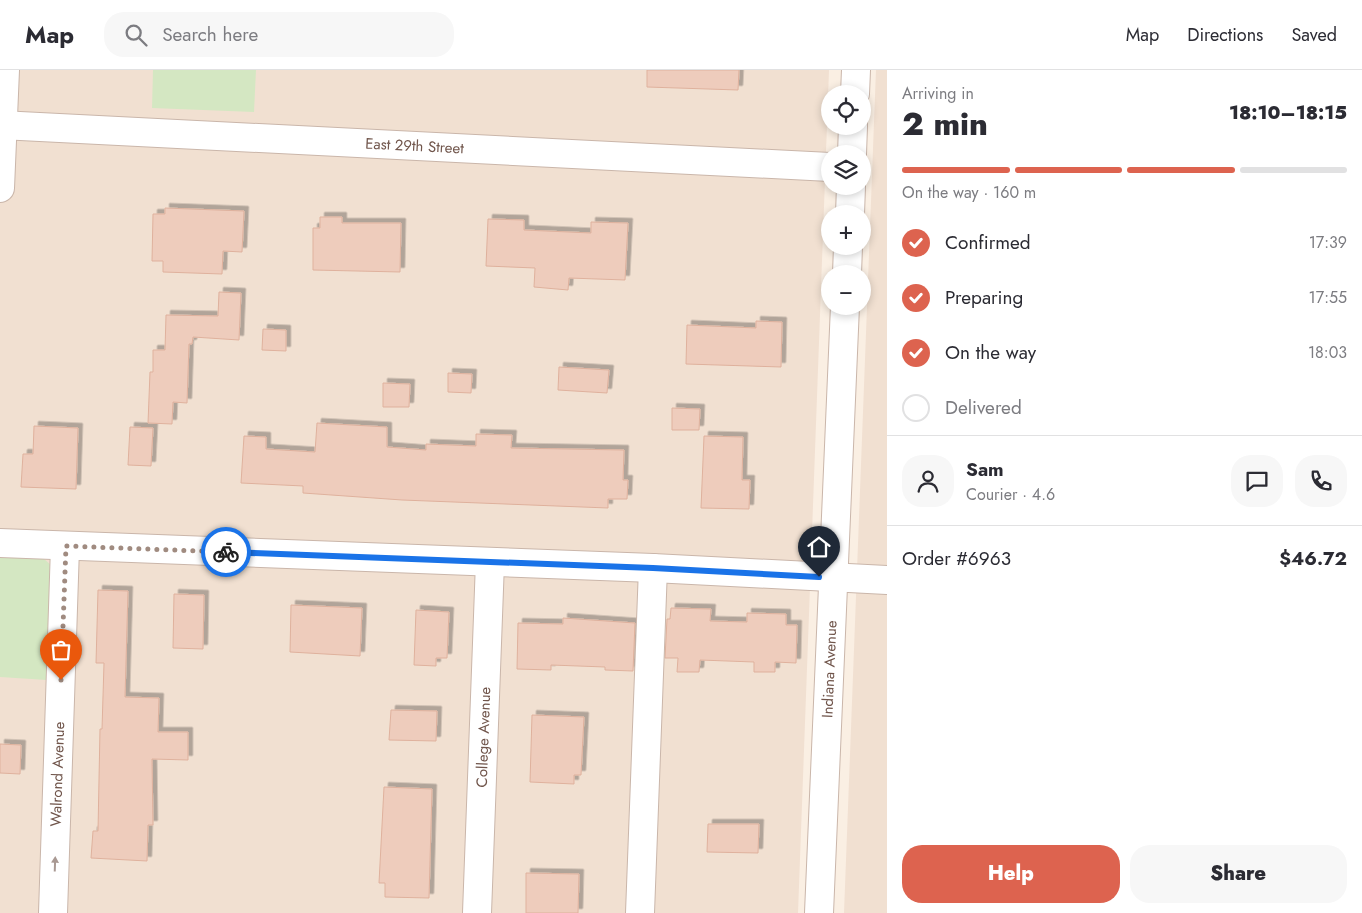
<!DOCTYPE html>
<meta charset="utf-8">
<style>
body{margin:0;font-family:Jost,sans-serif;background:#f7f7f7;color:#2b2b33;height:100vh;display:flex;flex-direction:column;font-size:19px;white-space:nowrap}
*{box-sizing:border-box;margin:0}
p{font-size:16px;color:#7c7c81}
.icon{flex:none;width:28px;height:28px;fill:none;stroke:currentColor;stroke-width:2;stroke-linecap:round;stroke-linejoin:round}
.map{position:relative;flex:1;overflow:hidden}
.side{display:flex;flex-direction:column;background:#fff;width:475px}
.side>*{flex:none}
.fabs{position:absolute;left:821px;top:15px;display:grid;gap:10px}
.fabs a{display:grid;place-items:center;width:50px;height:50px;border-radius:50%;background:#fff;box-shadow:0 2px 8px #0003;font-size:25px}
.pin{position:absolute;display:grid;place-items:center;width:42px;height:42px;color:#fff;margin:-51px -21px;border-radius:50% 50% 50% 0;rotate:-45deg;box-shadow:0 0 5px #0007}
.pin .icon{rotate:45deg}
.courier{position:absolute;display:grid;place-items:center;width:50px;height:50px;margin:-25px;border:4px solid #1a73e8;border-radius:50%;background:#fff;color:#222;box-shadow:0 1px 6px #0007}
.head em{font-style:normal;font-weight:800}
.head div{display:flex;flex-direction:column-reverse}
.head{display:flex;align-items:center;justify-content:space-between;height:85px;padding:0 15px}
h1{font-size:32px;font-weight:800;line-height:38px}
.bar{display:grid;grid-template-columns:repeat(4,1fr);gap:8px 5px;align-content:center;height:60px;padding:0 15px}
.bar i{height:6px;border-radius:4px;background:#e1e1e2}
.bar .current{background:#dd634f}
.bar p{grid-column:span 4}
.line{display:flex;align-items:center;gap:12px;padding:0 15px;border-top:1px solid #e1e1e2}
.line div{flex:1}
.round{display:grid;place-items:center;flex:none;width:52px;height:52px;border-radius:20px;background:#f7f7f7}
ol{padding:0 15px;list-style:none}
li{display:flex;align-items:center;gap:15px;height:55px}
li p{margin-inline-start:auto}
li .icon{padding:5px;border-radius:50%;background:#dd634f;color:#fff;stroke-width:4}
li:last-child{color:#7c7c81}
li i{width:28px;height:28px;border:2px solid #e1e1e2;border-radius:50%}
.cta{display:flex;gap:10px;margin-top:auto;padding:10px 15px}
.cta a{flex:1;height:58px;border-radius:20px;background:#dd634f;color:#fff;font-size:20px;font-weight:800;line-height:58px;text-align:center}
.cta a+a{background:#f7f7f7;color:#2b2b33}
header{display:flex;align-items:center;gap:30px;box-sizing:border-box;height:70px;padding:0 25px;background:#fff;border-bottom:1px solid #e1e1e2}
header strong{font-size:24px}
nav{display:flex;gap:28px;margin-inline-start:auto;font-size:18px}
.search{width:350px;height:45px;background:#f7f7f7;display:flex;align-items:center;gap:12px;box-sizing:border-box;padding:0 18px;border-radius:20px;color:#7c7c81;font-size:19px}
main{display:flex;flex:1;min-height:0}
.map>svg:first-child{display:block}
.residential{fill:#f1e0d1}
.green{fill:#d4e7c2}
.building{fill:#eeccbc;stroke:#dfb19d;filter:url(#shadow)}
.lines{fill:none;stroke-linecap:round;stroke-linejoin:round}
.minor-casing{stroke:#cab6aa;stroke-width:30}
.minor{stroke:#fff;stroke-width:28}
.oneway{fill:#a99993}
.done{stroke:#a08b80;stroke-width:5;stroke-dasharray:0 9}
.route{stroke:#1a73e8;stroke-width:6}
.labels{text-anchor:middle;stroke-width:4.5;stroke-linejoin:round;paint-order:stroke}
.street-label{font-size:15px;fill:#70554b;stroke:#fef3e8}
</style>
<header>
<strong>Map</strong>
<div class="search"><svg class="icon" aria-label="search" viewBox="0 0 24 24"><circle cx="10" cy="10" r="6"/><path d="M15 15l6 6"/></svg>Search here</div>
<nav><a>Map</a><a>Directions</a><a>Saved</a></nav>
</header>
<main>
<div class="map">
<svg width="887" height="843" viewBox="0 0 887 843">
<defs>
<filter id="shadow"><feDropShadow dx="4.5" dy="-4.5" stdDeviation="0" flood-color="#0004"/></filter>
</defs>
<rect width="100%" height="100%" fill="#faefe3"/>
<g class="residential">
<path d="M0 0H829L798 843H0Z"/>
<path d="M876 0H887V843H844Z"/>
</g>
<g class="green">
<path d="M153 0H256L254 42 152 38Z"/>
<path d="M0 487 44 489 52 496 47 610 0 607Z"/>
</g>
<g class="building">
<path d="M647 0H739L738 20 647 17Z"/>
<path d="M165 138 244 141 242 182 223 181 222 204 163 202V191H152L153 144H165Z"/>
<path d="M320 147H342V153H401L400 202 313 200V158H320Z"/>
<path d="M488 149 524 150V160L591 163V152L628 153 625 210 569 208 568 220 534 217 535 198 486 196Z"/>
<path d="M219 222 241 223 239 270 193 267 192 274H189L187 333 173 332 172 354 148 353 150 302H153V280H165L166 245 218 246Z"/>
<path d="M756 251 782 252 781 297 686 294 687 255 756 258Z"/>
<path d="M263 259 286 260V281L262 280Z"/>
<path d="M559 297 609 300 607 323 558 320Z"/>
<path d="M448 303 472 304 471 323 448 322Z"/>
<path d="M383 313 410 314 409 337H383Z"/>
<path d="M672 338 700 339 699 360H672Z"/>
<path d="M317 353 387 357V377L426 380V374L476 376V364L512 365 511 378 624 380 623 410H628L627 429H608V438L402 430 303 423V416L241 413 244 366 266 367V379L315 382Z"/>
<path d="M34 356 78 358 76 419 21 417 23 384H33Z"/>
<path d="M130 357 153 358 151 396 128 395Z"/>
<path d="M704 366 743 367 742 410H750L749 439 701 438Z"/>
<path d="M98 520 128 521 125 627 159 628 158 662H188V690L152 689 153 755H148L147 791 91 788 93 761H98L100 659H102L104 593H96Z"/>
<path d="M174 524 204 525 203 579 173 578Z"/>
<path d="M291 535 362 538 360 586 290 582Z"/>
<path d="M671 538 711 539 710 551 747 552V543L786 544V555H797L796 593 775 592V602H754V592L700 590 699 602H677L678 588H665L667 549H670Z"/>
<path d="M416 540 449 542 447 588H436V596L414 595Z"/>
<path d="M563 548 635 553 633 601 605 600V597L551 595V600L517 599 518 553 563 554Z"/>
<path d="M391 640 437 641 436 671 389 670Z"/>
<path d="M532 645 584 647 581 705H574V714L530 712Z"/>
<path d="M0 674 21 675 20 704 0 703Z"/>
<path d="M384 717 432 719 429 828 385 827V813H379Z"/>
<path d="M708 754H759L758 783 707 782Z"/>
<path d="M526 803 579 804 578 843H526Z"/>
</g>
<g class="lines">
<defs>
<g id="minor">
<path d="M855 24 856 0"/>
<path id="s1" d="M0 55 830 97"/>
<path d="M852 84 853 56"/>
<path d="M0 118 5 0"/>
<path d="M850 144 851 116"/>
<path d="M847 204 848 176"/>
<path d="M0 473 653 498 887 510"/>
<path id="s2" d="M53 843 65 477"/>
<path id="s3" d="M477 843 490 492"/>
<path d="M640 843 653 498"/>
<path id="s4" d="M819 843 845 236"/>
</g>
</defs>
<use href="#minor" class="minor-casing"/>
<use href="#minor" class="minor"/>
</g>
<defs><path id="oneway-solid" d="M-6-.8H1V-3.2L6.5 0L1 3.2V.8H-6Z" transform="scale(1.25)"/></defs>
<use class="oneway" href="#oneway-solid" transform="translate(55 794) rotate(-88)"/>
<g class="lines">
<path class="done" d="M61 610 66 476 226 482"/>
<path class="route" d="M226 482 653 498 819 507"/>
</g>
<g class="labels">
<g class="street-label">
<text dy="5" stroke="none"><textPath href="#s1" startOffset="415">East 29th Street</textPath></text>
<text dy="5" stroke="none"><textPath href="#s4" startOffset="244">Indiana Avenue</textPath></text>
<text dy="5" stroke="none"><textPath href="#s3" startOffset="176">College Avenue</textPath></text>
<text dy="5" stroke="none"><textPath href="#s2" startOffset="139">Walrond Avenue</textPath></text>
</g>
</g>
</svg>
<div class="fabs">
<a><svg class="icon" aria-label="locate" viewBox="0 0 24 24"><circle cx="12" cy="12" r="6"/><path d="M12 2v4M12 18v4M2 12h4M18 12h4"/></svg></a>
<a><svg class="icon" aria-label="layers" viewBox="0 0 24 24"><path d="M12 4l9 5-9 5-9-5zM3 14l9 5 9-5"/></svg></a>
<a>+</a>
<a>−</a>
</div>
<div class="pin" style="left:61px;top:610px;background:#ea580c"><svg class="icon" aria-label="bag" viewBox="0 0 24 24"><path d="M5 8h14l-1 12H6zM9 8a3 3 0 0 1 6 0"/></svg></div>
<div class="pin" style="left:819px;top:507px;background:#1f2937"><svg class="icon" aria-label="home" viewBox="0 0 24 24"><path d="M3 11l9-7 9 7M6 9v11h12V9"/></svg></div>
<div class="courier" style="left:226px;top:482px"><svg class="icon" aria-label="bike" viewBox="0 0 24 24"><circle cx="6" cy="16" r="4"/><circle cx="18" cy="16" r="4"/><path d="M6 16l4-8h5l3 8M10 8l3 8H6M13 5h3"/></svg></div>
</div>
<section class="side">
<div class="head"><div><h1>2 min</h1><p>Arriving in</p></div><em>18:10–18:15</em></div>
<div class="bar"><i class="current"></i><i class="current"></i><i class="current"></i><i></i><p>On the way · 160 m</p></div>
<ol>
<li><svg class="icon" aria-label="check" viewBox="0 0 24 24"><path d="M5 12l5 5 9-10"/></svg>Confirmed<p>17:39</p></li>
<li><svg class="icon" aria-label="check" viewBox="0 0 24 24"><path d="M5 12l5 5 9-10"/></svg>Preparing<p>17:55</p></li>
<li><svg class="icon" aria-label="check" viewBox="0 0 24 24"><path d="M5 12l5 5 9-10"/></svg>On the way<p>18:03</p></li>
<li><i></i>Delivered</li>
</ol>
<div class="line" style="height:90px"><a class="round"><svg class="icon" aria-label="person" viewBox="0 0 24 24"><circle cx="12" cy="8" r="4"/><path d="M4 21q1-7 8-7t8 7"/></svg></a><div><b>Sam</b><p>Courier · 4.6</p></div><a class="round"><svg class="icon" aria-label="chat" viewBox="0 0 24 24"><path d="M4 5h16v11H9l-5 4z"/></svg></a><a class="round"><svg class="icon" aria-label="phone" viewBox="0 0 24 24"><path d="M5 4h4l2 5-3 2q2 4 5 5l2-3 5 2v4C11 20 4 13 5 4z"/></svg></a></div>
<div class="line" style="height:65px"><div>Order #6963</div><b>$46.72</b></div>
<div class="cta"><a>Help</a><a>Share</a></div>
</section>
</main>
